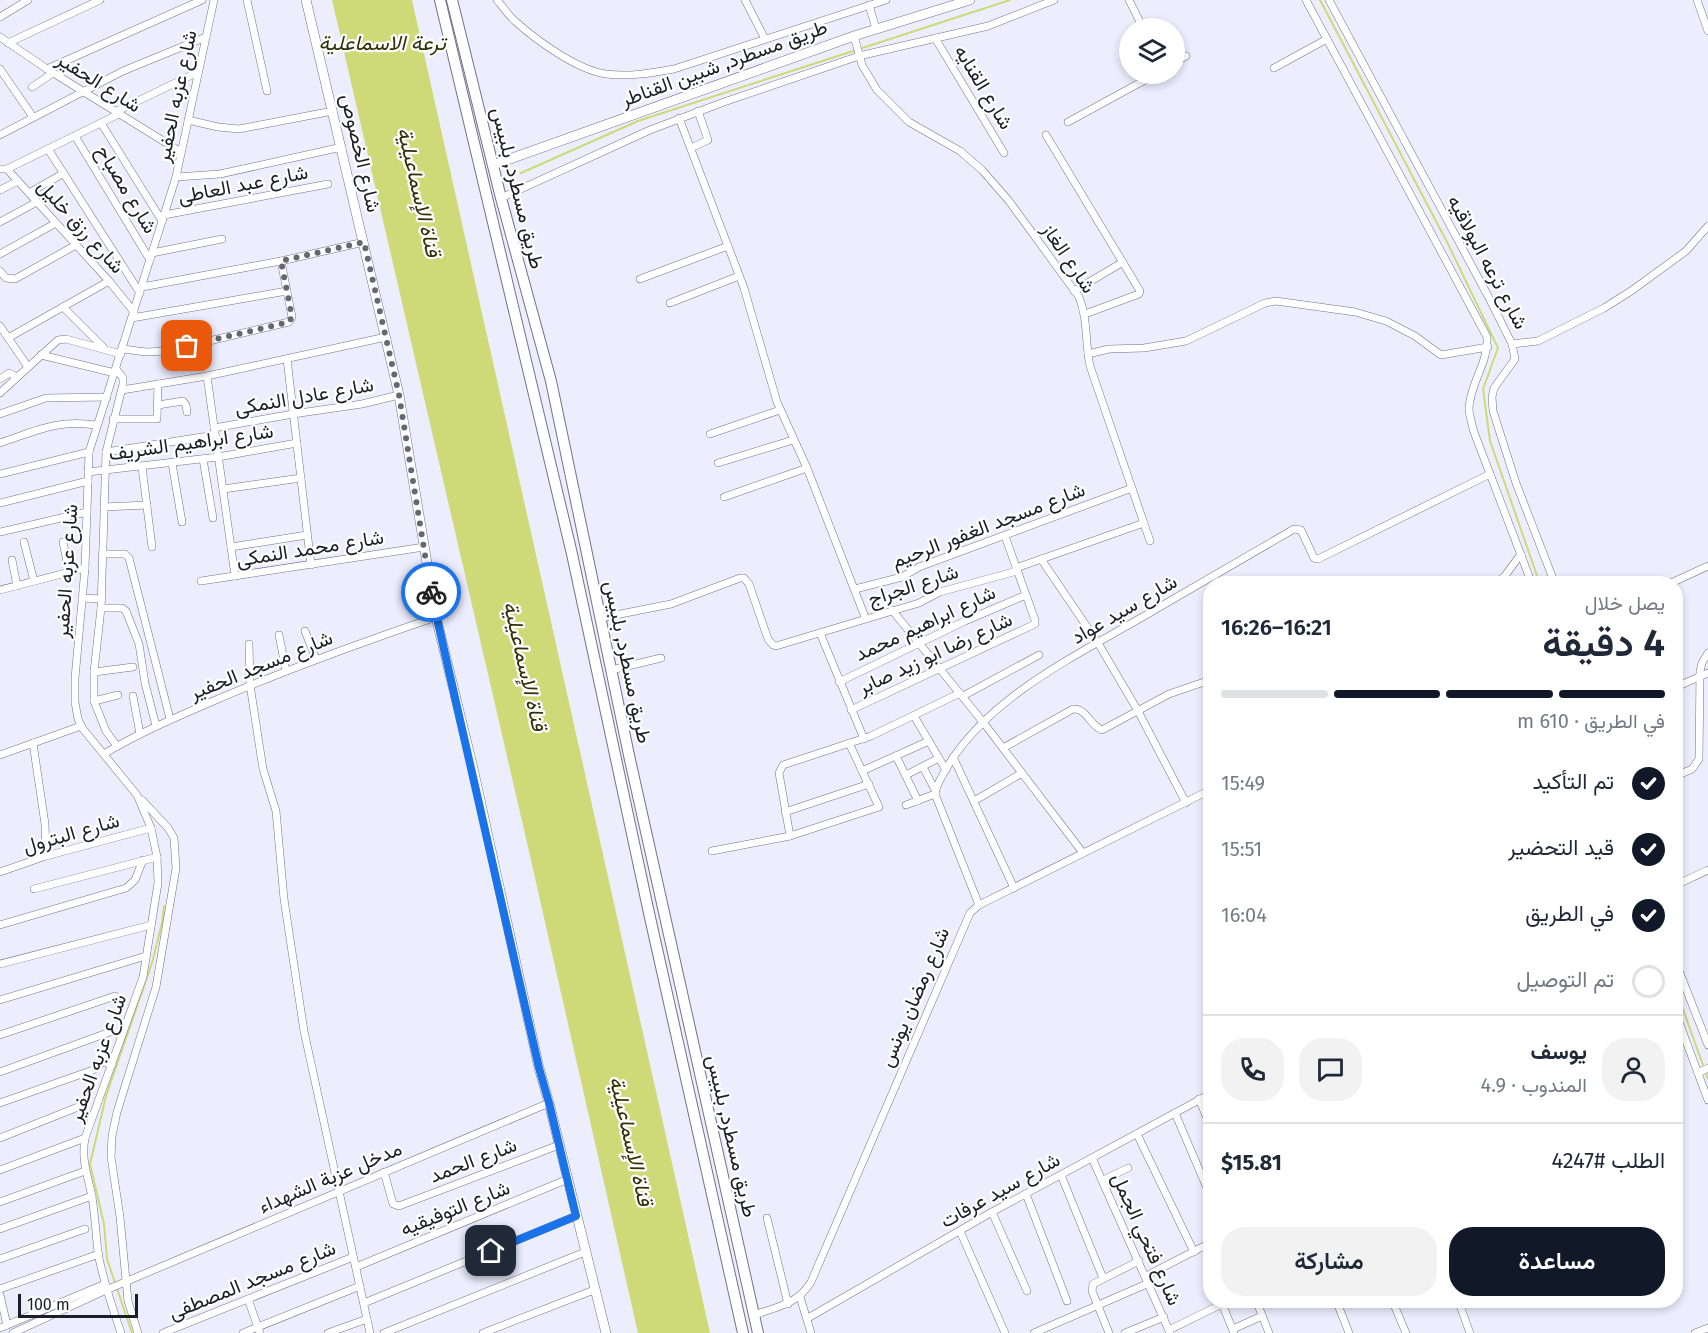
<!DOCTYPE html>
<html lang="ar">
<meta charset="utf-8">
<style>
body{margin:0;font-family:"Fira Sans",Vazirmatn,sans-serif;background:#f2f2f3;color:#1f2937;direction:rtl;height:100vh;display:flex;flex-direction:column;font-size:22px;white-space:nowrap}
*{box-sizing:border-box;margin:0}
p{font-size:20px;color:#747a83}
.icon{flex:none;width:33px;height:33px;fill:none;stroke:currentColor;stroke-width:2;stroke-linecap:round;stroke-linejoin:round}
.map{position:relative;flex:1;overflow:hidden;direction:ltr}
.sheet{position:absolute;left:1203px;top:576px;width:480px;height:732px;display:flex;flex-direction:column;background:#fff;border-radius:24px;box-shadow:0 3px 9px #0003;direction:rtl}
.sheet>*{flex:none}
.controls{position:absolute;left:1119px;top:18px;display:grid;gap:12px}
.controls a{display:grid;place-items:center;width:66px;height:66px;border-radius:50%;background:#fff;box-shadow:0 3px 9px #0003;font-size:30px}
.scale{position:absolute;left:18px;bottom:15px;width:120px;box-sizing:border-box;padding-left:6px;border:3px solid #1c1e27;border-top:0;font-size:16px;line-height:21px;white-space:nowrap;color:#1c1e27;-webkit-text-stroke:4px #fff;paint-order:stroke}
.pin{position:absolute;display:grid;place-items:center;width:51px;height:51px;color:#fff;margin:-26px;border-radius:12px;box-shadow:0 3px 9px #0006}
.courier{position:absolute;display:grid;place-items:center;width:60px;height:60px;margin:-30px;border:4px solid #1a73e8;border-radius:50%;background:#fff;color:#222;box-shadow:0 2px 8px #0007}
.overview em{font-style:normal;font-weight:600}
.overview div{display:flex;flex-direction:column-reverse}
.overview{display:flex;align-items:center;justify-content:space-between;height:102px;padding:0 18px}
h1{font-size:39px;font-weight:600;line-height:45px}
.bar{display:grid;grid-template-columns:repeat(4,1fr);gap:9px 6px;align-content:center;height:72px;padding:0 18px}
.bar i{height:8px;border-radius:4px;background:#e0e1e3}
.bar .on{background:#111827}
.bar p{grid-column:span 4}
.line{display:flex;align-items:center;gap:15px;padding:0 18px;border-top:2px solid #e0e1e3}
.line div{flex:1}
.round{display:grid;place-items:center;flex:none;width:63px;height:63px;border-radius:24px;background:#f2f2f3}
ol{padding:0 18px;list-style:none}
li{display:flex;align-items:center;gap:18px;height:66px}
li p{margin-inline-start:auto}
li .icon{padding:6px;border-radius:50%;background:#111827;color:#fff;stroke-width:4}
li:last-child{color:#747a83}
li i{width:33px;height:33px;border:3px solid #e0e1e3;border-radius:50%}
.cta{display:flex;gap:12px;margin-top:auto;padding:12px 18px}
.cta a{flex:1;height:69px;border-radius:24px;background:#111827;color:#fff;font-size:24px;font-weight:600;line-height:69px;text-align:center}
.cta a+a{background:#f2f2f3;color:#1f2937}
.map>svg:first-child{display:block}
.water{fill:#cdda77}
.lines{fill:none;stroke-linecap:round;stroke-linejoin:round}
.stream{stroke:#cdda77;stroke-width:2}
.street-casing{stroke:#70738b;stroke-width:8}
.secondary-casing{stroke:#70738b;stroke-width:10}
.primary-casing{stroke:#70738b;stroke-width:12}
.street{stroke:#fff;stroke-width:7}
.secondary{stroke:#fff;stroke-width:9}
.primary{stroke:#fff;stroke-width:10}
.done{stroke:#656772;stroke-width:6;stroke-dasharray:0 10.8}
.route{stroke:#1a73e8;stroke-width:8}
.labels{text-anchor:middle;stroke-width:4.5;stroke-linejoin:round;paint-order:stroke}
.street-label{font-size:20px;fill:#1c1e27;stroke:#fff}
.water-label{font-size:21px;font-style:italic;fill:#2d3207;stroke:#fff}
</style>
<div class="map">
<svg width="1708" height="1333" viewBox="0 0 1708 1333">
<rect width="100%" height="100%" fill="#eceefe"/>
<path class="water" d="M332 0H412L710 1333H638L528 847Z"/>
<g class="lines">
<g class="stream">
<path d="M1320 0 1448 244 1498 348 1483 389 1490 441 1540 584"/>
<path d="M521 173 638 121 1010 0"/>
<path d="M1676 990 1708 1079"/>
<path d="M132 1333 107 1259 104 1224 90 1164 106 1096 152 963 162 923 164 906"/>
</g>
<defs>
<g id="street">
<path d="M247 0 267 91"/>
<path d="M497 0C503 7 508 15 515 21 536 40 577 70 606 74 629 77 652 73 674 69L886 0"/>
<path d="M745 0 765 39"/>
<path d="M1129 0 1143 28"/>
<path d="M1306 0 1487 337C1489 362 1470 383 1469 408 1469 415 1472 424 1474 432L1532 584"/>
<path d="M1329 0 1488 296 1512 344 1515 359 1494 388 1492 397 1493 411 1516 483 1555 584"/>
<path d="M1697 0 1708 31"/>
<path d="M869 5 876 29"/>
<path d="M0 17 28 0"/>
<path d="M854 36 862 65 877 90 909 122 960 151 982 170 1009 201 1079 297C1088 319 1085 343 1090 366L1150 541"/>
<path d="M0 37 47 69 181 152"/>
<path d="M935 38 1004 153"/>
<path d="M8 43 100 0"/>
<path d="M1174 63 1186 56"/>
<path d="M1274 68 1327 39"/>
<path d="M0 69 33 117"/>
<path d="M47 69 202 0"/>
<path d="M32 87 53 73"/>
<path d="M115 112 198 72"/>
<path d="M679 118 744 288 777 402 807 468 865 617"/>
<path d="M188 120 218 127 239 129 333 111"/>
<path d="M1068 122 1156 74"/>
<path d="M101 123 162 221"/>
<path d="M0 135 123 71 206 37"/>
<path d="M1046 135 1140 291 1139 294 1085 314"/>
<path d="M75 136 150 260"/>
<path d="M691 148 708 140 698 111"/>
<path d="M48 149 140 293"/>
<path d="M0 169H7L109 281 134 312"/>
<path d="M7 169 119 114"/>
<path d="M176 177 220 174 342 147"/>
<path d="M0 190 18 181"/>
<path d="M29 193 64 173"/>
<path d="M501 198 650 130 724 102 859 56 988 26 1054 0"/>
<path d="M164 215 328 184"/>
<path d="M0 222 37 202"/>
<path d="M152 253 222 239"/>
<path d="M0 254 56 223"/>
<path d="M0 271 6 278 15 279 76 245"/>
<path d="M640 279 728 246"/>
<path d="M142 287 281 261 364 242"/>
<path d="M1074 291 1123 262"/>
<path d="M670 303 739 276"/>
<path d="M63 307 103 347"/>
<path d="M132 318 287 291"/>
<path d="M0 326 28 367"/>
<path d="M8 338 109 281"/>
<path d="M1512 344 1538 341 1604 308 1631 291 1686 251 1708 226"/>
<path d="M123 349 146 352 167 351 289 322 292 317 281 261"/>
<path d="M1088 354 1109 349 1144 348 1186 341 1265 303 1276 301 1355 312 1386 321 1415 336 1441 355 1488 347"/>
<path d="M41 355 115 373"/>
<path d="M287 359 311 565"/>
<path d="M116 369 123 378V384L106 452 101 608 94 672V701L106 731 117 746"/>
<path d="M207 376 235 576"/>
<path d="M0 379 9 373 17 377"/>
<path d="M122 390 207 376 386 337"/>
<path d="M0 393 58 340 66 339 121 354"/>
<path d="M158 405 183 401 186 405 187 412"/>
<path d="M0 414 46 398 107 397"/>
<path d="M113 419H157L158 384"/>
<path d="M214 428 293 414 362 404 399 395"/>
<path d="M710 434 780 410"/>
<path d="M0 443C36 431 58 419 96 425"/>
<path d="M106 452 215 435"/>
<path d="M203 459 213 518"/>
<path d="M172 463 182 522"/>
<path d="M718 463 793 440"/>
<path d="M142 467 152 547"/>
<path d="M88 472 218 457 297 443"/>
<path d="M0 474 89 452"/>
<path d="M223 489 301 478"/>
<path d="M724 497 807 468"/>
<path d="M0 503 88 481"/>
<path d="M104 507 147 505"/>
<path d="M0 532 87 512"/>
<path d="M24 542 34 581"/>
<path d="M63 542 69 572"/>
<path d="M231 547 307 535"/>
<path d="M102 554H125L129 558 170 719"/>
<path d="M1041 559 1098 643 1138 711 1186 803"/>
<path d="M12 560 17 586"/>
<path d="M1016 568 1144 523"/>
<path d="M201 581 424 547"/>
<path d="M1493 584 1504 577 1521 554"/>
<path d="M1669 584 1708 566"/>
<path d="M855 589 902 577 919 567 1132 488"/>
<path d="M0 590 85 568"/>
<path d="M82 598 102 599"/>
<path d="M101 608H122L126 611 139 644 145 683 156 726"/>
<path d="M892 610 983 722 1083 853"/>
<path d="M600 618 671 604 740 578H744L749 584 768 639 773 645 776 646 919 603 940 592 1017 571"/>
<path d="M305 631 316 659"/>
<path d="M820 633 864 739"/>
<path d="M279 635 286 671"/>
<path d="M249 644 250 685 263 769 276 811 284 899 304 1031 370 1333"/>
<path d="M611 670 661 658"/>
<path d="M94 672 133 667"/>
<path d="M839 682 965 621 1026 595"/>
<path d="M1676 687 1708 673"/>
<path d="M133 696 140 734"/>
<path d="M963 696 1039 655"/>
<path d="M94 701 118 695"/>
<path d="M851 710 1035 624V620L1005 536"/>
<path d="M914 716 946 770"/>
<path d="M33 743 45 824 46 856"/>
<path d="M1003 748 1073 709C1087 708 1090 726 1102 730L1169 694 1210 680"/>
<path d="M104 754C138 733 175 718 211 702 285 670 360 643 436 617"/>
<path d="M0 755 81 726"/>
<path d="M896 756 918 801"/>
<path d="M953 757 1014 888"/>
<path d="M923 767 935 790"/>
<path d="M862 771 929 741"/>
<path d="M906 775 939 758"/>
<path d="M1676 776 1692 769 1699 759 1700 671 1702 663 1708 653"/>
<path d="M974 801 1022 773"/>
<path d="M906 805 935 794"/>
<path d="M785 812 869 784"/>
<path d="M790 836 779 773 783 765 871 736 960 693"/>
<path d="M712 851 790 836 879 807 849 743"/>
<path d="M0 872 46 856 151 828"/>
<path d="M1676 885 1708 870"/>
<path d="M34 889 157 857"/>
<path d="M979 905 935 794C936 785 942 777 946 769 989 695 1080 654 1151 612 1199 584 1247 556 1294 529L1301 530 1314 558 1318 559 1490 474"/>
<path d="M0 925 126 888 135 880 143 860"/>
<path d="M1676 963 1708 1045"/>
<path d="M0 964 151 925"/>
<path d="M0 1000 146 956"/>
<path d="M1676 1014 1708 1100"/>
<path d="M0 1035 115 996"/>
<path d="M0 1072 110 1032"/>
<path d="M1698 1073 1708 1068"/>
<path d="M1199 1099 1210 1125"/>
<path d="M0 1103 93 1070 103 1062 112 1065"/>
<path d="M1175 1113 1210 1195"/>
<path d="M1137 1134 1194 1252"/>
<path d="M0 1138 83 1105"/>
<path d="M1092 1158 1170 1333"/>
<path d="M0 1170 85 1138"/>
<path d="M384 1172 393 1204 399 1206 559 1145"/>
<path d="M1061 1175 1103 1278"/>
<path d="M1103 1180 1128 1168"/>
<path d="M1026 1194 1067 1301"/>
<path d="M0 1202 85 1171"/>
<path d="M992 1212 1027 1291"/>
<path d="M767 1218 788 1304"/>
<path d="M0 1229 92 1196"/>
<path d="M960 1231 1005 1333"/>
<path d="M0 1259 85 1229"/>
<path d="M356 1267 568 1179"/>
<path d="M1146 1276 1210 1243"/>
<path d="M0 1289 99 1254"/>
<path d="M0 1295 7 1325"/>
<path d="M800 1297 811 1333"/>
<path d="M248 1299 260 1333"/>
<path d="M1256 1300 1269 1333"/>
<path d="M1336 1300 1349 1333"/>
<path d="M1392 1300 1406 1333"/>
<path d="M1458 1300 1470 1333"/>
<path d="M364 1303 576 1216"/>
<path d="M754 1315C777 1307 798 1304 811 1282L970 913 979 905 1210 790"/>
<path d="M808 1318 992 1212 1210 1094"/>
<path d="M0 1328 105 1284"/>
<path d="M1233 1329 1262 1316"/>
<path d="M1169 1330 1220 1305 1223 1306 1234 1333"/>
<path d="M13 1333 106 1290 549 1103"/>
<path d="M121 1333C112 1307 103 1280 98 1253 96 1234 95 1215 92 1197 88 1176 81 1160 85 1138L143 977 158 883 157 857 151 828 137 795 83 729 78 719 75 702V678L85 568 89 452 176 177 214 0"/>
<path d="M138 1333 128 1301 120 1217 111 1157 112 1136 117 1112 156 987 176 868 174 838 168 828 142 800"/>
<path d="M163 1333 353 1257"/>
<path d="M243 1333 360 1286"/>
<path d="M328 1333 367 1319"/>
<path d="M384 1333 585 1252"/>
<path d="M483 1333 594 1290"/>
<path d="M1034 1333 1149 1283"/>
<path d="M1109 1333 1092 1291 1093 1284 1139 1261"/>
<path d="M1125 1333 1164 1317"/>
<path d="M1695 1333 1708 1328"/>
</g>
<g id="secondary">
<path d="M306 0 399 395 436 617 473 768 539 1068 549 1103 606 1333"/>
<path d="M493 165 854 36 970 0"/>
</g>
<g id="primary">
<path d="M440 0 572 554 649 913 743 1333"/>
<path d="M452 0 501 198 551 381 630 760 758 1333"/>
</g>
</defs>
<use href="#street" class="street-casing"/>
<use href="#secondary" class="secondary-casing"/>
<use href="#primary" class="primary-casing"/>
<use href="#street" class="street"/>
<use href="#secondary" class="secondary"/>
<use href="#primary" class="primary"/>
</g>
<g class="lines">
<path class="done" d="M187 346 289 322 292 317 281 261 364 242 399 395 431 592"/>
<path class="route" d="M431 592 539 1068 549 1103 576 1216 491 1251"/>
</g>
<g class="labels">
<g class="street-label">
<text transform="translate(724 63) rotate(-20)" y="7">طريق مسطرد, شبين القناطر</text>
<text transform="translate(99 82) rotate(32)" y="7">شارع الحفير</text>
<text transform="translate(984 87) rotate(59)" y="7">شارع القنايه</text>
<text transform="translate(176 96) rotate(-78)" y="7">شارع عزبه الحفير</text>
<text transform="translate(361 153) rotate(77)" y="7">شارع الخصوص</text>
<text transform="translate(243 184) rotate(-11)" y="7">شارع عبد العاطى</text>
<text transform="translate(518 188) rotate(76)" y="7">طريق مسطرد, بلبيس</text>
<text transform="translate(127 189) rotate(59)" y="7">شارع مصباح</text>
<text transform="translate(81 226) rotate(48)" y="7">شارع رزق خليل</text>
<text transform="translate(1069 258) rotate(56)" y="7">شارع الغاز</text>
<text transform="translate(1488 262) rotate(62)" y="7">شارع ترعه البولاقيه</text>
<text transform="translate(304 396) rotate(-10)" y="7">شارع عادل النمكى</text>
<text transform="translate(191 442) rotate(-8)" y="7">شارع ابراهيم الشريف</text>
<text transform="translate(988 525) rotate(-21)" y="7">شارع مسجد الغفور الرحيم</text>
<text transform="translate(310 548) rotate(-9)" y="7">شارع محمد النمكى</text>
<text transform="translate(66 571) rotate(-86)" y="7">شارع عزبه الحفير</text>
<text transform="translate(913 585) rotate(-18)" y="7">شارع الجراج</text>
<text transform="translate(1124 609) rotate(-30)" y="7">شارع سيد عواد</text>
<text transform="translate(925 623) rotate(-25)" y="7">شارع ابراهيم محمد</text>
<text transform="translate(935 653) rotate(-25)" y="7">شارع رضا ابو زيد صابر</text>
<text transform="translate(628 662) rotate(78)" y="7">طريق مسطرد, بلبيس</text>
<text transform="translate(261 665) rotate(-22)" y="7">شارع مسجد الحفير</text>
<text transform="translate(71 833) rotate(-16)" y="7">شارع البترول</text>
<text transform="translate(914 997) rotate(-67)" y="7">شارع رمضان يونس</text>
<text transform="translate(97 1058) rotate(-70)" y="7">شارع عزبه الحفير</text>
<text transform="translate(732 1136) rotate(77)" y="7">طريق مسطرد, بلبيس</text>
<text transform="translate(473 1160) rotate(-21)" y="7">شارع الحمد</text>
<text transform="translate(330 1177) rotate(-23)" y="7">مدخل عزبة الشهداء</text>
<text transform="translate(1000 1190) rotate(-29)" y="7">شارع سيد عرفات</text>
<text transform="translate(455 1208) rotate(-22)" y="7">شارع التوفيقيه</text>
<text transform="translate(1147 1239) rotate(66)" y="7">شارع فتحي الجمل</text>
<text transform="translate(252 1280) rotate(-22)" y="7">شارع مسجد المصطفى</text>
</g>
<g class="water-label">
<text x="382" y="50">ترعة الاسماعلية</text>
<text transform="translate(419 192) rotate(77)" y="7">قناة الإسماعيلية</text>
<text transform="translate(525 666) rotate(77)" y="7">قناة الإسماعيلية</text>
<text transform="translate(631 1141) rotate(77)" y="7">قناة الإسماعيلية</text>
</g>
</g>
</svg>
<div class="controls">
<a><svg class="icon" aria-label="layers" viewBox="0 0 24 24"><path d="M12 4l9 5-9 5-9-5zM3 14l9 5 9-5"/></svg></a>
</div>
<div class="scale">100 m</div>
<div class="pin" style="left:187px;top:346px;background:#ea580c"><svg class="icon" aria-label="bag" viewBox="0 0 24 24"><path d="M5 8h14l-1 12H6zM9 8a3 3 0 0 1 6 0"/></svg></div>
<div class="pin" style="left:491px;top:1251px;background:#1f2937"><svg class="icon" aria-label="home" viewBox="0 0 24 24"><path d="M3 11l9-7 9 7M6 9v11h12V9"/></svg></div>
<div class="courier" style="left:431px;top:592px"><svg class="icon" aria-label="bike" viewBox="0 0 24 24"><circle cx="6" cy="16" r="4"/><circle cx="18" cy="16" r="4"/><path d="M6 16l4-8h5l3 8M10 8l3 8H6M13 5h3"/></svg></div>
<section class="sheet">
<div class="overview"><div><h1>4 دقيقة</h1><p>يصل خلال</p></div><em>16:21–16:26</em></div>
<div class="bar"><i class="on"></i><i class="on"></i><i class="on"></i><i></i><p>في الطريق · 610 m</p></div>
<ol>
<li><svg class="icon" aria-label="check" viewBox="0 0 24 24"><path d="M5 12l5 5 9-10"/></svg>تم التأكيد<p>15:49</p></li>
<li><svg class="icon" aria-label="check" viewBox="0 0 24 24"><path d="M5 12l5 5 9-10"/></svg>قيد التحضير<p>15:51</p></li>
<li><svg class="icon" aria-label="check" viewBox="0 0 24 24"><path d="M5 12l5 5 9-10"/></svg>في الطريق<p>16:04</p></li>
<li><i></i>تم التوصيل</li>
</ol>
<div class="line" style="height:108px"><a class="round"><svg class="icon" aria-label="person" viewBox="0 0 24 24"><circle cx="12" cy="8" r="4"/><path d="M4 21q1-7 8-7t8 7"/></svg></a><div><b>يوسف</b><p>المندوب · 4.9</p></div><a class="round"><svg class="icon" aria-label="chat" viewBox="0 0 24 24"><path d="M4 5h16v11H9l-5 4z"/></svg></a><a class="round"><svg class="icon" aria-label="phone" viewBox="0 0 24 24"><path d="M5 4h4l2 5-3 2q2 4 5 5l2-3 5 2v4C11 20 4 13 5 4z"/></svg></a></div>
<div class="line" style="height:78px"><div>الطلب #4247</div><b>$15.81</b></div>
<div class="cta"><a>مساعدة</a><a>مشاركة</a></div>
</section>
</div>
